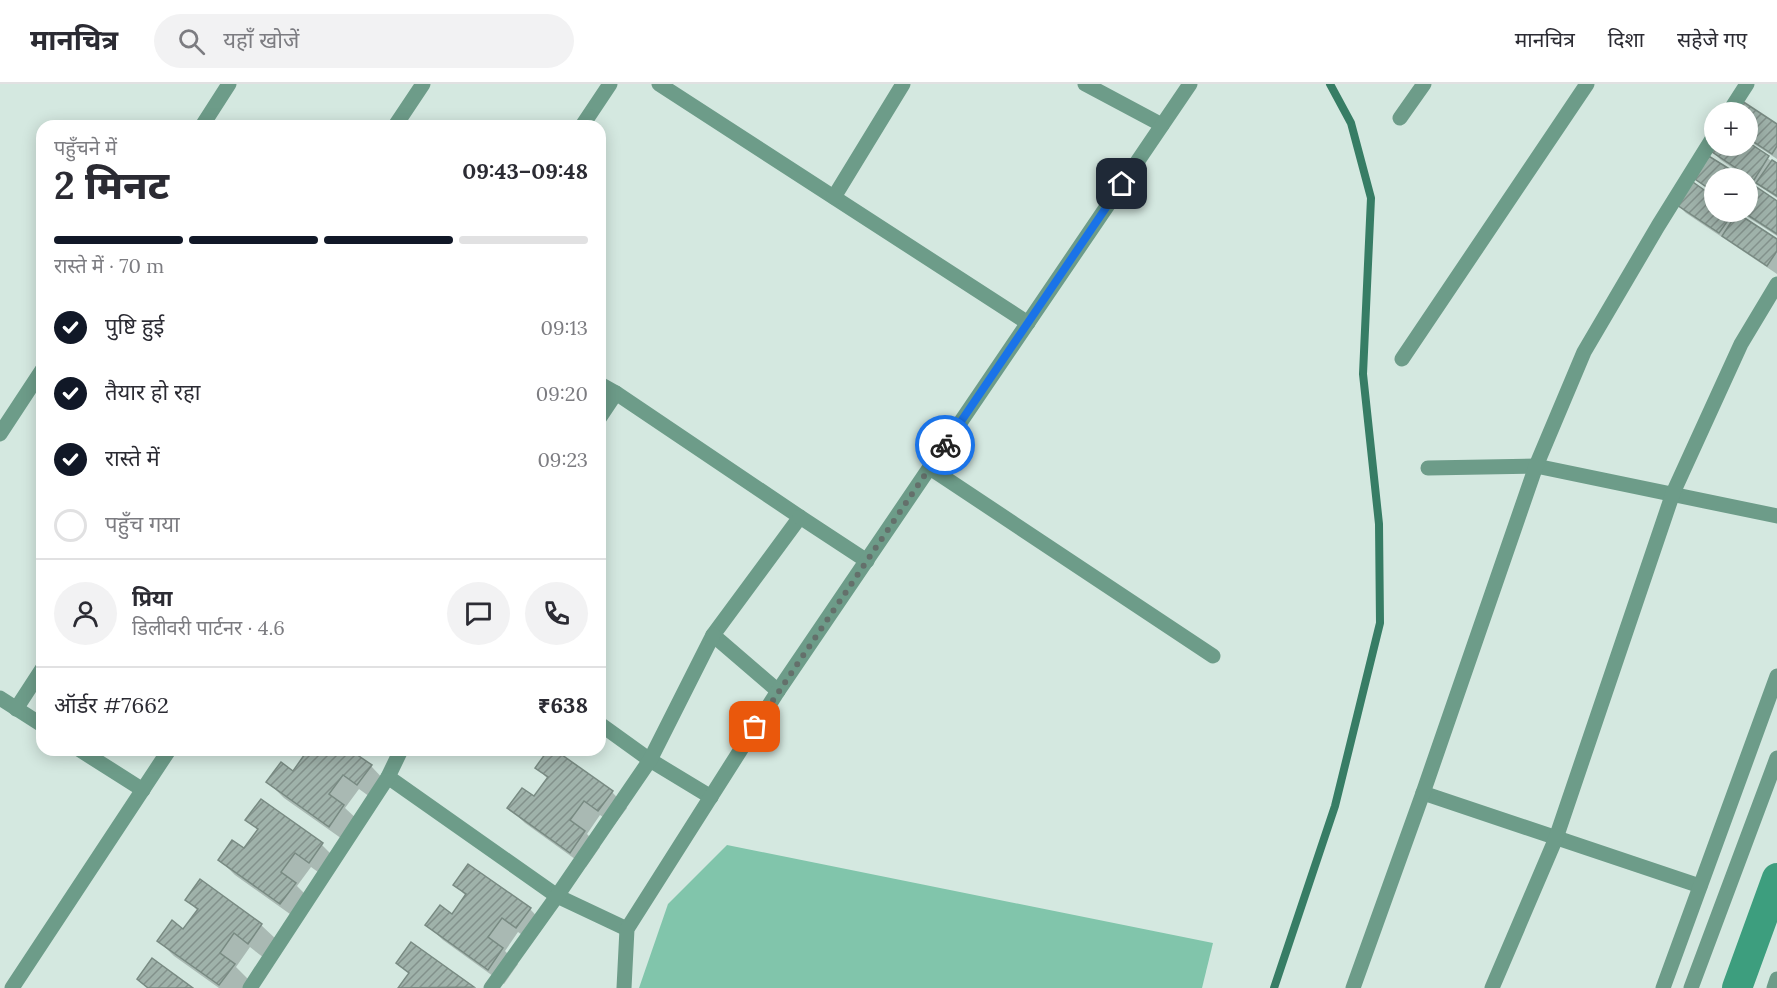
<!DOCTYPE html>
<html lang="hi">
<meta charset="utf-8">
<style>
body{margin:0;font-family:Lora,"Noto Sans Devanagari",serif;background:#f2f2f3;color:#2b2b33;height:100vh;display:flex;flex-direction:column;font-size:22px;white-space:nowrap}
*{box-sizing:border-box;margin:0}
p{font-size:20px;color:#7c7c81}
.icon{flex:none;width:33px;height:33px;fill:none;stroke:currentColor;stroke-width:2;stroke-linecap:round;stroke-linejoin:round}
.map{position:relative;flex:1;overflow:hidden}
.side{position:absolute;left:36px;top:36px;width:570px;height:636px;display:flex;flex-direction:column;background:#fff;border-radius:18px;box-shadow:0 3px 15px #0003}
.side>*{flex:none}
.tools{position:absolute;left:1704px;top:18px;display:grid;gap:12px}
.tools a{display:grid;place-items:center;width:54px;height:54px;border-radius:50%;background:#fff;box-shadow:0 3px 15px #0003;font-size:30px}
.pin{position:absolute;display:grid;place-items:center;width:51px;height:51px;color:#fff;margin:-26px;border-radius:12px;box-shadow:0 3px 9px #0006}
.courier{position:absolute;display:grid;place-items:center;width:60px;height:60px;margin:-30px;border:4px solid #1a73e8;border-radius:50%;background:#fff;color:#222;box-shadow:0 2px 8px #0007}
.summary em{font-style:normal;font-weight:800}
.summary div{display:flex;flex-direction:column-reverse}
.summary{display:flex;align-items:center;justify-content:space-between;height:102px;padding:0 18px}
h1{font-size:39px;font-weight:800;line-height:45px}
.bar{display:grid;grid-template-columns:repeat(4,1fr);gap:9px 6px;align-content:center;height:72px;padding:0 18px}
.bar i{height:8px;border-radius:4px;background:#e1e1e2}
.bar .active{background:#111827}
.bar p{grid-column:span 4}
.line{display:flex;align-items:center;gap:15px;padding:0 18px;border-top:2px solid #e1e1e2}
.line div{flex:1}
.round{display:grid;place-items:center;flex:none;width:63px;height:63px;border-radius:32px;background:#f2f2f3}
ol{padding:0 18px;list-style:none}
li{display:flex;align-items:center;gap:18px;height:66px}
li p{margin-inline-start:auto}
li .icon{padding:6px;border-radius:50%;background:#111827;color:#fff;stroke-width:4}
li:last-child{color:#7c7c81}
li i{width:33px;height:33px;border:3px solid #e1e1e2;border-radius:50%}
header{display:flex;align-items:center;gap:36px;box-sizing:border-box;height:84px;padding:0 30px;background:#fff;border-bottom:2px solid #e1e1e2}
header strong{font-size:28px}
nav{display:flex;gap:33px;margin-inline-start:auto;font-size:21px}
.search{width:420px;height:54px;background:#f2f2f3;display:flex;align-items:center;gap:15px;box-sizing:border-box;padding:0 21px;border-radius:33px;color:#7c7c81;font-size:22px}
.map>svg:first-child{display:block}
.green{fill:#81c5ab}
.shadow{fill:#0003}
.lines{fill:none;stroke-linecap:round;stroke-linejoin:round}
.stream{stroke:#377d65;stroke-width:8}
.canal{stroke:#3d9e7e;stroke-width:30}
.building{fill:url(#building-hatch);stroke:#788a82;stroke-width:1.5}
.minor{stroke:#6d9c89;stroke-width:15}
.done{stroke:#64706b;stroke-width:6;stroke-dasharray:0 10.8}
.route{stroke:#1a73e8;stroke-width:8}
</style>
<header>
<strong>मानचित्र</strong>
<div class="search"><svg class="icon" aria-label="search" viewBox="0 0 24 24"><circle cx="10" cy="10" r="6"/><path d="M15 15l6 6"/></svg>यहाँ खोजें</div>
<nav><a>मानचित्र</a><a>दिशा</a><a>सहेजे गए</a></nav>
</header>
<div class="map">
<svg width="1777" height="904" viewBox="0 0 1777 904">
<defs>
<pattern id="building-hatch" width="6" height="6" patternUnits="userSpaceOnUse" patternTransform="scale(1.5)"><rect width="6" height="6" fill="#9fb2aa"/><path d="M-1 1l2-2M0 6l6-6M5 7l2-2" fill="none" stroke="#82918b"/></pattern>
</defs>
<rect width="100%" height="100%" fill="#d4e8e0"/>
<path class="green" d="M727 761 1213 859 1202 904H639L668 820Z"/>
<g class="shadow">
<path d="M1742 19 1777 42V75L1748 56V28H1736Z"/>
<path d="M1748 60 1777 81V114L1721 76 1711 66 1714 62H1748Z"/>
<path d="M1708 73 1741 94H1714V110L1694 93Z"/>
<path d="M1690 98 1714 114V128H1734L1777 157V190L1686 129 1676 119Z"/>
<path d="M1748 99 1777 119V152L1740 128H1748Z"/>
<path d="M304 666H347L371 682 386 698 373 715 359 705 345 724 359 737 345 757 284 714 268 698 293 689 307 669Z"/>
<path d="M550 666 612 708 627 724 614 741 600 731 587 750 600 763 586 783 525 739 509 724 534 714 548 695 537 684Z"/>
<path d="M261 717 322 761 337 776 325 793 311 783 297 802 311 816 297 835 235 791 220 776 245 766 259 747 247 735Z"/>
<path d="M455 801 530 825 545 841 532 858 518 848 505 867 518 880 504 900 443 856 427 841 453 832 466 812Z"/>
<path d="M187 816 261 841 277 856 264 874 250 863 236 883 249 896 244 904H219L174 872 159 857 184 847 198 827Z"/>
<path d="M412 860 473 904H400L410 890 398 879Z"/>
</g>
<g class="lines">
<path class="stream" d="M1274 904 1335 722 1380 539 1379 440 1363 290 1371 114 1351 39 1330 0"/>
<path class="canal" d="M1737 904 1777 794"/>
</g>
<g class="building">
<path d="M1742 17 1777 40V62L1772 70 1748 54V28H1735Z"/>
<path d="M1748 58 1769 72 1754 96 1709 66 1714 62H1748Z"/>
<path d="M1707 71 1744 94H1714V108L1692 93Z"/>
<path d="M1772 76 1777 79V112L1756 99Z"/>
<path d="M1690 96 1714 113V128H1734L1719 149 1674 119Z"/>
<path d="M1755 102 1777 117V150L1743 128H1748V113Z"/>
<path d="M1737 129 1777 155V167L1767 182 1722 152Z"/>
<path d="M305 666H350L372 681 357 701 343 691 329 710 344 721 329 743 266 698 281 678 293 687 307 667Z"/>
<path d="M548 666H555L613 707 598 727 584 717 570 736 585 747 570 769 507 724 522 704 534 712 548 693 535 684Z"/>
<path d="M261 715 323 759 309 779 295 769 281 788 296 799 280 820 218 776 232 756 244 764 258 745 245 736Z"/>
<path d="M468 780 531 824 516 844 502 834 488 853 503 864 488 886 425 841 440 821 452 830 466 810 453 801Z"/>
<path d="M200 795 262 840 248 860 234 849 220 869 235 880 219 901 157 857 172 836 183 845 198 825 185 816Z"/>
<path d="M411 858 474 903 398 904 409 889 396 879Z"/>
<path d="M152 874 193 904H148L137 895Z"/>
</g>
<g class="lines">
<g class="minor">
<path d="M659 0 1028 239"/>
<path d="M1085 0 1162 41"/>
<path d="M1729 28 1747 0"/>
<path d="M1400 34 1424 0"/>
<path d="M202 42 229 0"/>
<path d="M395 42 423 0"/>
<path d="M582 42 610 0"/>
<path d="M834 113 903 0"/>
<path d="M1402 275 1587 0"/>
<path d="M600 300 616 309"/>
<path d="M600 333 616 309 800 433 713 551 778 607"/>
<path d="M0 350 42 286"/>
<path d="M930 384 1213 572"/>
<path d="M1428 384 1536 382 1777 432"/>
<path d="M800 433 867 477"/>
<path d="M0 614 42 641"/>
<path d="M16 625 42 585"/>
<path d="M600 640 650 676 711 713"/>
<path d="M80 666 143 706"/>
<path d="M388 693 557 812 627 845"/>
<path d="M1423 709 1700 802"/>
<path d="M12 904 169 666"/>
<path d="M250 904 388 693 401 666"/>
<path d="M491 904 557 812 650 676 713 551"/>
<path d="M624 904 627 845 778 607 1190 0"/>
<path d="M1353 904 1423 709 1536 382 1584 268 1658 142 1714 52"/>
<path d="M1492 904 1556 754 1673 409 1741 260 1777 200"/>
<path d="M1663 904 1777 592"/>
<path d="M1691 904 1777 674"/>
<path d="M1774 904 1777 895"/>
</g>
</g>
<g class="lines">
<path class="done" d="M755 643 945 361"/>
<path class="route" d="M945 361 1122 100"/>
</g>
</svg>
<div class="tools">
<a>+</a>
<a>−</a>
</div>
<div class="pin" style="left:755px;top:643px;background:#ea580c"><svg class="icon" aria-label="bag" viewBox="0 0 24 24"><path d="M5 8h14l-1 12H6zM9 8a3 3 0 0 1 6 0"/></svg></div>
<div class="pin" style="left:1122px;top:100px;background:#1f2937"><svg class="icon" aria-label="home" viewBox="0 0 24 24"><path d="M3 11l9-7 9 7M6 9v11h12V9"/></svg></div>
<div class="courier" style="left:945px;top:361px"><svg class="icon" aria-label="bike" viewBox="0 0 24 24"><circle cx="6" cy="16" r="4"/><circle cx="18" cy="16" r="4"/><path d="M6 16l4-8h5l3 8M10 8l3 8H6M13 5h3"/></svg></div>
<section class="side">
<div class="summary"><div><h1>2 मिनट</h1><p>पहुँचने में</p></div><em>09:43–09:48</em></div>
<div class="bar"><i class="active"></i><i class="active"></i><i class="active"></i><i></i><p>रास्ते में · 70 m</p></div>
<ol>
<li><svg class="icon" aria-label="check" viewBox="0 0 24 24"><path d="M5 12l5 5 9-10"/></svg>पुष्टि हुई<p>09:13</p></li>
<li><svg class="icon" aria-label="check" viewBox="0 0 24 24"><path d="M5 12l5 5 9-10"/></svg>तैयार हो रहा<p>09:20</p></li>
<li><svg class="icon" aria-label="check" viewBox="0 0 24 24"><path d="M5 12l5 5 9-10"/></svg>रास्ते में<p>09:23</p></li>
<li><i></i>पहुँच गया</li>
</ol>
<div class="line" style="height:108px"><a class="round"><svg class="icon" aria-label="person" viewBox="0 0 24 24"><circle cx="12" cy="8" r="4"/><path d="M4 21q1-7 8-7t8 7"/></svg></a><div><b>प्रिया</b><p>डिलीवरी पार्टनर · 4.6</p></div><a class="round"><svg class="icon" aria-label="chat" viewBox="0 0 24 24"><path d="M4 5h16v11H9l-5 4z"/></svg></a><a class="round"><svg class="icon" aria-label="phone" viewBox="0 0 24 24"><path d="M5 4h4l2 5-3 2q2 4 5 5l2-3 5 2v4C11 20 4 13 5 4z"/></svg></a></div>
<div class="line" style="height:78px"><div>ऑर्डर #7662</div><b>₹638</b></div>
</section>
</div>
